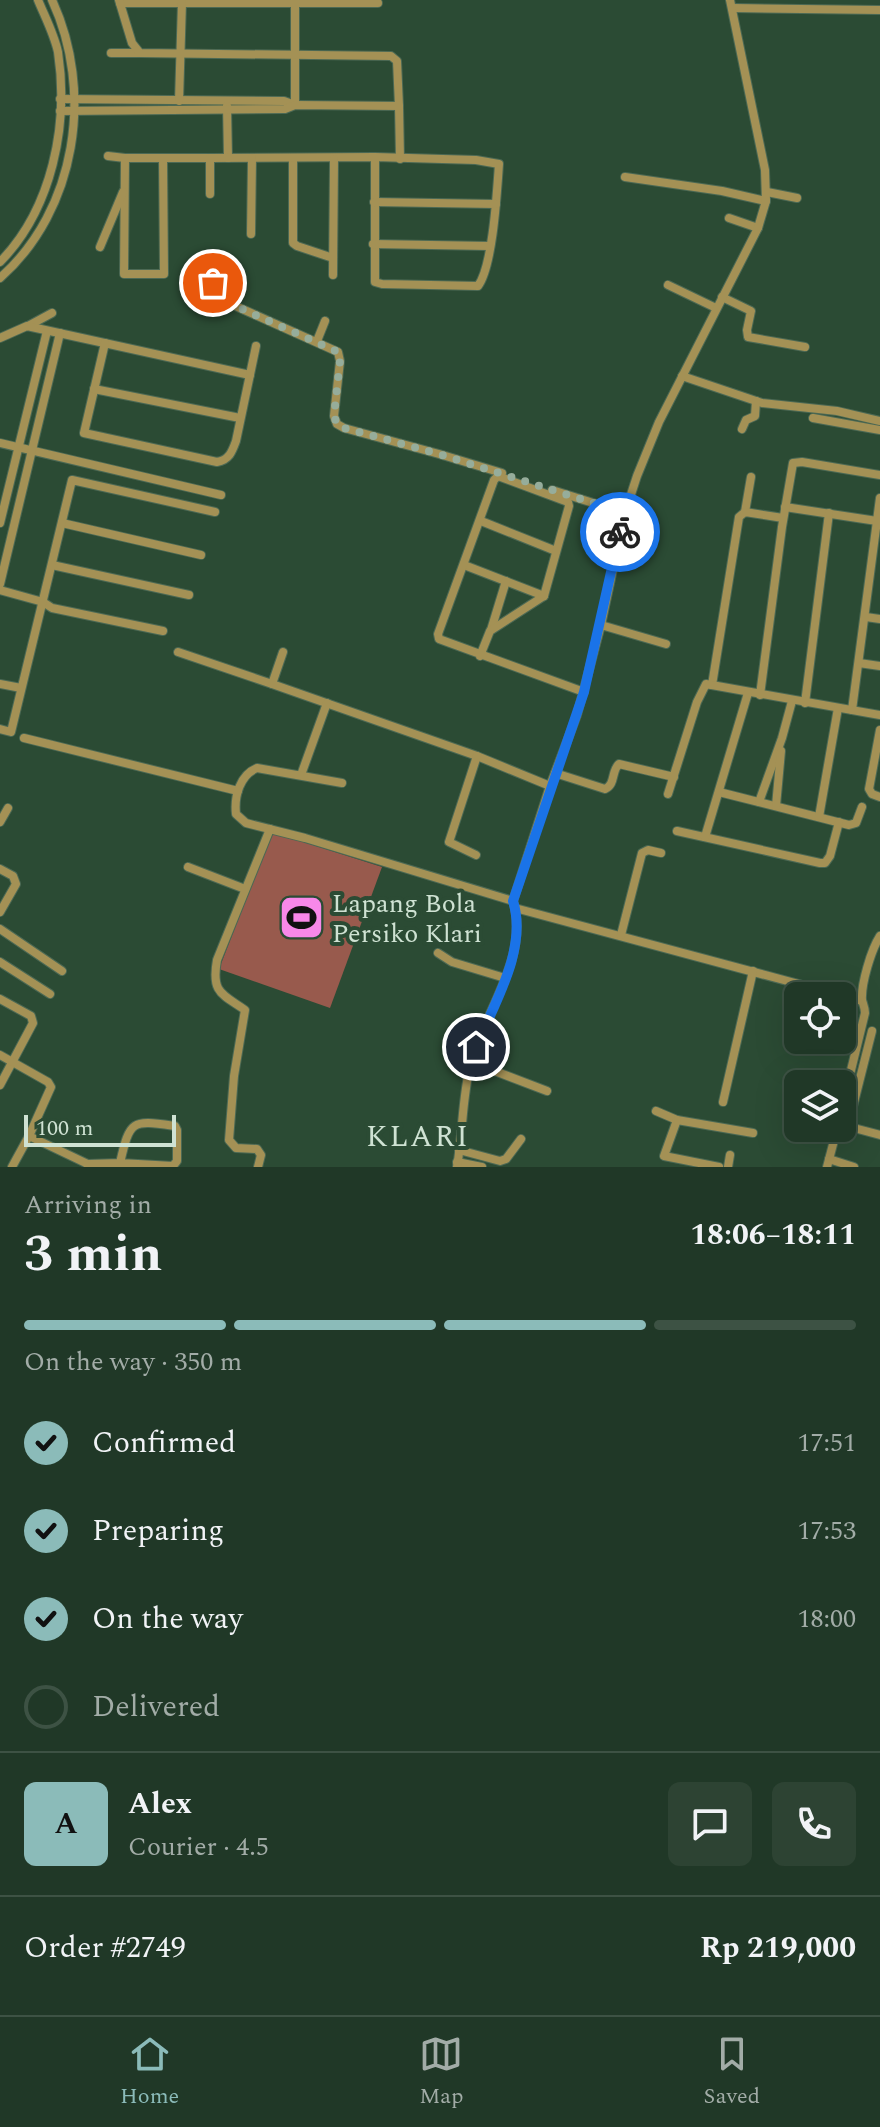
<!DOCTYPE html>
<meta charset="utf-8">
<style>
body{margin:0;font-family:Spectral,serif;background:#2d4333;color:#f1f3f6;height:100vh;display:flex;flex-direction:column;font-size:30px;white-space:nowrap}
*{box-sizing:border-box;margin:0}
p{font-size:26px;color:#a2aca7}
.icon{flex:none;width:44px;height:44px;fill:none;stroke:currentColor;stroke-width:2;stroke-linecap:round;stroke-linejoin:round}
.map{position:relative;height:1167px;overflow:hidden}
.details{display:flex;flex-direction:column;background:#203827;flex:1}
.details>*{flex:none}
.tools{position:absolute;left:784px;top:982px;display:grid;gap:16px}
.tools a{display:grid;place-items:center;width:72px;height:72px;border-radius:12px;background:#203827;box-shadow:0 8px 32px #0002,0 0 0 2px #3d5244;font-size:40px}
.scale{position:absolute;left:24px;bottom:20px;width:152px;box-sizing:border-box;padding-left:8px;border:4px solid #cfe2d3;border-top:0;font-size:22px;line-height:28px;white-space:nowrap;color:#cfe2d3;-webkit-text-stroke:6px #2b4b34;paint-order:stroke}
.pin{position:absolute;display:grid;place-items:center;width:68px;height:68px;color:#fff;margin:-34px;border:4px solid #fff;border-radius:50%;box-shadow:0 2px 8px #0007}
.courier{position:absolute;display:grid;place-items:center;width:80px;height:80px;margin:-40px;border:6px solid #1a73e8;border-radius:50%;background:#fff;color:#222;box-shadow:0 2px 10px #0007}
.headline em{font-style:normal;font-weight:700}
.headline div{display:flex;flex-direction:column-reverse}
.headline{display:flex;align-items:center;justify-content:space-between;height:136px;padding:0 24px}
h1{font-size:52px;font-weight:700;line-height:60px}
.bar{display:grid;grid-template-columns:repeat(4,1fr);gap:12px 8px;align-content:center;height:96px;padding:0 24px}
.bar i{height:10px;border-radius:6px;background:#3d5244}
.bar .current{background:#8bbbb9}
.bar p{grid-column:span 4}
.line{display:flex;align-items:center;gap:20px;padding:0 24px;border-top:2px solid #3d5244}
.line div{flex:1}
.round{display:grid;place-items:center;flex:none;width:84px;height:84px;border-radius:12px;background:#2d4333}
ol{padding:0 24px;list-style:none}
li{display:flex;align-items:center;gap:24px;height:88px}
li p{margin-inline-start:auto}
li .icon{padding:8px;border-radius:50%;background:#8bbbb9;color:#111;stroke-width:4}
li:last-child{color:#a2aca7}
li i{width:44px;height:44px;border:4px solid #3d5244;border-radius:50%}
.menu{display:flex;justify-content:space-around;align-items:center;height:112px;border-top:2px solid #3d5244;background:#203827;font-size:22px;color:#a2aca7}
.menu a{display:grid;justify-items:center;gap:4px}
.menu .current{color:#8bbbb9}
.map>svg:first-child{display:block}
.green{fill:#985a4d}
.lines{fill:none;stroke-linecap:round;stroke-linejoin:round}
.street-casing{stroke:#4c6954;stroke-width:10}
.street{stroke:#a49155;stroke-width:8}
.done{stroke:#96ad9b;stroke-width:8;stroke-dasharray:0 14.4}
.route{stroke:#1a73e8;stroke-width:10}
.labels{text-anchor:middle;stroke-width:8;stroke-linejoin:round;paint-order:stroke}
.poi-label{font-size:26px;fill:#cfe2d3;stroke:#2b4b34;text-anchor:start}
.quarter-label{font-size:30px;letter-spacing:2px;fill:#cfe2d3;stroke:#2b4b34}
</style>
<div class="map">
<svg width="880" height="1167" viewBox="0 0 880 1167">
<rect width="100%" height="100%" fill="#2b4b34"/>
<path class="green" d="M272 832 382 867 330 1008 219 969Z"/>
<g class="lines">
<defs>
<g id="street">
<path d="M120 3H378"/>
<path d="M733 8 880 10"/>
<path d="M111 53H139"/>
<path d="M60 99 284 101 295 105V0"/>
<path d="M179 101 182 2"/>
<path d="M227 106 228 158"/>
<path d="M399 106 400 159"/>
<path d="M60 111 285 109 295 105 399 106 397 61 391 56 140 53 132 43 119 0"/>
<path d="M108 156 125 158"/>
<path d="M163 158 164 274H124L125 158H210"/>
<path d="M293 159V243L297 246 333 258"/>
<path d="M625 177 722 191 766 201"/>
<path d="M767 192 797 198"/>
<path d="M210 194V158L375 157 476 160 499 164C497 191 493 266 478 286L382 284 375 282V157"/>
<path d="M374 202 496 204"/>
<path d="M729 218 758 228"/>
<path d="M251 234 252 158"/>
<path d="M373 244 489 246"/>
<path d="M100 247 123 192"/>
<path d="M217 258 213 290 222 300 338 352 340 361 334 416 337 424 344 428 439 454 502 473"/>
<path d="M0 262C52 209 69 125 58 52 54 34 45 17 38 0"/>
<path d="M333 275 334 159"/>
<path d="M0 278C77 210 94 91 52 0"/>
<path d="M668 285 716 308"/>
<path d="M722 297 751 311 747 330 748 337 805 347"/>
<path d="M28 326 52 313"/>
<path d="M0 338 27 326 250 375"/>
<path d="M317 341 325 321"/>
<path d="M105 343 84 433 217 462C229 460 232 452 236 441L256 346"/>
<path d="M682 376 762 403 837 411 880 421"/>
<path d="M94 389 240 418"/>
<path d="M813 418 880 430"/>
<path d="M742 429 746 420 755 416 756 401"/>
<path d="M0 443 221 495"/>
<path d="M552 490 625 513"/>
<path d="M785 507 877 521"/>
<path d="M745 512 751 477"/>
<path d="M481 521 556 551"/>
<path d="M0 523 47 331"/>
<path d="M62 523 201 555"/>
<path d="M52 565 189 595"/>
<path d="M464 565 544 596"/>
<path d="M0 584 60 333"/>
<path d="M0 590 43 602 52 608 163 631"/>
<path d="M866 617 880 619"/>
<path d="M601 625 666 644"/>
<path d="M491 630 506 581"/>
<path d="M178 652 272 684"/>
<path d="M283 652 272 684 477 756 550 786"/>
<path d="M480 656 490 631 544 596 569 506 568 502 498 476 494 480 438 634 439 639 584 692"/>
<path d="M859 663 880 666"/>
<path d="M0 684 21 688"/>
<path d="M712 685 739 517 745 512 783 518"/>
<path d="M760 695 782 527 793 463 802 462 880 475"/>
<path d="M805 703 829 513"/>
<path d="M852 710 880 498"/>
<path d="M0 729 11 732 72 480 215 512"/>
<path d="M880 730 869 789 872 794 880 797"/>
<path d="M24 738 238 791"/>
<path d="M555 773 605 789C616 784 611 771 619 764L674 777"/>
<path d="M301 775 327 703"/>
<path d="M342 783 257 768C240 775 234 796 236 814L246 823 305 838 513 901"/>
<path d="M719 792 849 825 856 823 862 807"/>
<path d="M668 794 697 702 706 684 880 715"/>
<path d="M759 802 782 738 792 701"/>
<path d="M776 806 781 751"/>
<path d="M819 817 838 708"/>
<path d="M0 822 8 808"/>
<path d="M677 831 820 863H825L830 856 839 822"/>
<path d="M705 837 748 693"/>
<path d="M476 855 449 842 477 756"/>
<path d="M188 867 245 889"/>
<path d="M0 869 13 876 16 884 0 912"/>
<path d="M515 908 862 1001"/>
<path d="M0 929 62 971"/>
<path d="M621 935 642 853 648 850 661 853"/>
<path d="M438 953 452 962 505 978"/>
<path d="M0 962 50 994"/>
<path d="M0 999 31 1016 33 1023 0 1085"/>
<path d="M0 1055 48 1082 51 1087 29 1136"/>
<path d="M471 1062 547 1091"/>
<path d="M723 1102 753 971"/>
<path d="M842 1107 865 1013C865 1008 863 1004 862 1000 861 984 871 950 880 936"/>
<path d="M656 1111 677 1120 753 1133"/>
<path d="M677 1120 664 1156 719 1167"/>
<path d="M847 1130 872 1031"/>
<path d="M836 1132H844L854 1128 880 1135"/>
<path d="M459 1150 500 1161 506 1159 521 1139"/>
<path d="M829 1159 854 1167"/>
<path d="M457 1162 482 1167"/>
<path d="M87 1164 120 1163 173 1166 177 1161V1130L175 1126C132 1120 130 1119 120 1163"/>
<path d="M12 1167 29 1136 90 1165"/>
<path d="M258 1167 261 1155 257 1149 236 1148 229 1140 234 1076 245 1010C222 994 211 993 217 960L270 829"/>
<path d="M457 1167C463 1132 462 1096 471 1062 485 1011 530 956 513 901L550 786 577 715 601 625 625 513 637 476 659 422 758 228 766 201 765 170 730 0"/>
<path d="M728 1167 730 1155"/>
<path d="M827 1167 837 1129"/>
</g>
</defs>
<use href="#street" class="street-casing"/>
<use href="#street" class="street"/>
</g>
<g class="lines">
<path class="done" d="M213 283V290L222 300 338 352 340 361 334 416 337 424 344 428 439 454 625 513 620 532"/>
<path class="route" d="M476 1047C494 1004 528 949 513 901L584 692 620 532"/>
</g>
<defs>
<symbol id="stadium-square" viewBox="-11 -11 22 22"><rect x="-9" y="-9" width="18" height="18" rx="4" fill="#f888e9" stroke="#2b4b34"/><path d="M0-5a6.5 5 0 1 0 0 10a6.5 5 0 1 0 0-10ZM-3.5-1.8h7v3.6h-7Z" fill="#111"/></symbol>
</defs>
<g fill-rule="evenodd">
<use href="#stadium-square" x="276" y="892" width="51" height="51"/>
</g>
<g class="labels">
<g class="poi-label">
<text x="332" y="912">Lapang Bola<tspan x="332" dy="30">Persiko Klari</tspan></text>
</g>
<g class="quarter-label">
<text x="418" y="1146">KLARI</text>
</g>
</g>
</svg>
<div class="tools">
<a><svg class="icon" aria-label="locate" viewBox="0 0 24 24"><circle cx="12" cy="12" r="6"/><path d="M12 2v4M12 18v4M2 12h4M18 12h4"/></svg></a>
<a><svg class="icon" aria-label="layers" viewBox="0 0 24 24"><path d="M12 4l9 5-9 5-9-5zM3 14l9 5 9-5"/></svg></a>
</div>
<div class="scale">100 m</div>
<div class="pin" style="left:213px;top:283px;background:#ea580c"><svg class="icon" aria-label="bag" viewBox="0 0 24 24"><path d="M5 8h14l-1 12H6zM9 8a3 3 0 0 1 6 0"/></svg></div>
<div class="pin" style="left:476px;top:1047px;background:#1f2937"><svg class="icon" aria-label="home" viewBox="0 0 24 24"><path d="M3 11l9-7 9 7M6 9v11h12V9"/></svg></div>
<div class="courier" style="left:620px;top:532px"><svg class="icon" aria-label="bike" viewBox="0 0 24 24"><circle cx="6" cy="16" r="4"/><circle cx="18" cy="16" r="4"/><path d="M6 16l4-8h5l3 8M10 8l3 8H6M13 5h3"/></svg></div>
</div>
<section class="details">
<div class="headline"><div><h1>3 min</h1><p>Arriving in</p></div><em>18:06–18:11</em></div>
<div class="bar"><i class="current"></i><i class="current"></i><i class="current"></i><i></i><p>On the way · 350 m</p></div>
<ol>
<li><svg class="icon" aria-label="check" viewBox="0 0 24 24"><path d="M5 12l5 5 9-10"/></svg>Confirmed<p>17:51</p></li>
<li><svg class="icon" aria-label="check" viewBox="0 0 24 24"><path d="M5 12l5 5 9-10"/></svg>Preparing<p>17:53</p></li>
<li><svg class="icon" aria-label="check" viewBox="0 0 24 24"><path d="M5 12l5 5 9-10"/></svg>On the way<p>18:00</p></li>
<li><i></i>Delivered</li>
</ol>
<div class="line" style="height:144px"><b class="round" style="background:#8bbbb9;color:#111">A</b><div><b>Alex</b><p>Courier · 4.5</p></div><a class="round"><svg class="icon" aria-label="chat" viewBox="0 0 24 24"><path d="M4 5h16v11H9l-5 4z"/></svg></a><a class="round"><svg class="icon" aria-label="phone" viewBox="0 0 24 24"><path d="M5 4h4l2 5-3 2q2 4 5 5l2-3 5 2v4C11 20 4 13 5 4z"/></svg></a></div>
<div class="line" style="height:104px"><div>Order #2749</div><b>Rp 219,000</b></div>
</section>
<nav class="menu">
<a class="current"><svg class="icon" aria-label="home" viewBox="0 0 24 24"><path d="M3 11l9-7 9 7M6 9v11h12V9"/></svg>Home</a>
<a><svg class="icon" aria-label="map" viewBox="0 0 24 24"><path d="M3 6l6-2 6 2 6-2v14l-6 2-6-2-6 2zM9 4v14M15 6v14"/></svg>Map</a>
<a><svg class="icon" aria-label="saved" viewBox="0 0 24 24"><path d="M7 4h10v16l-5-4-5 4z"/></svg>Saved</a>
</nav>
